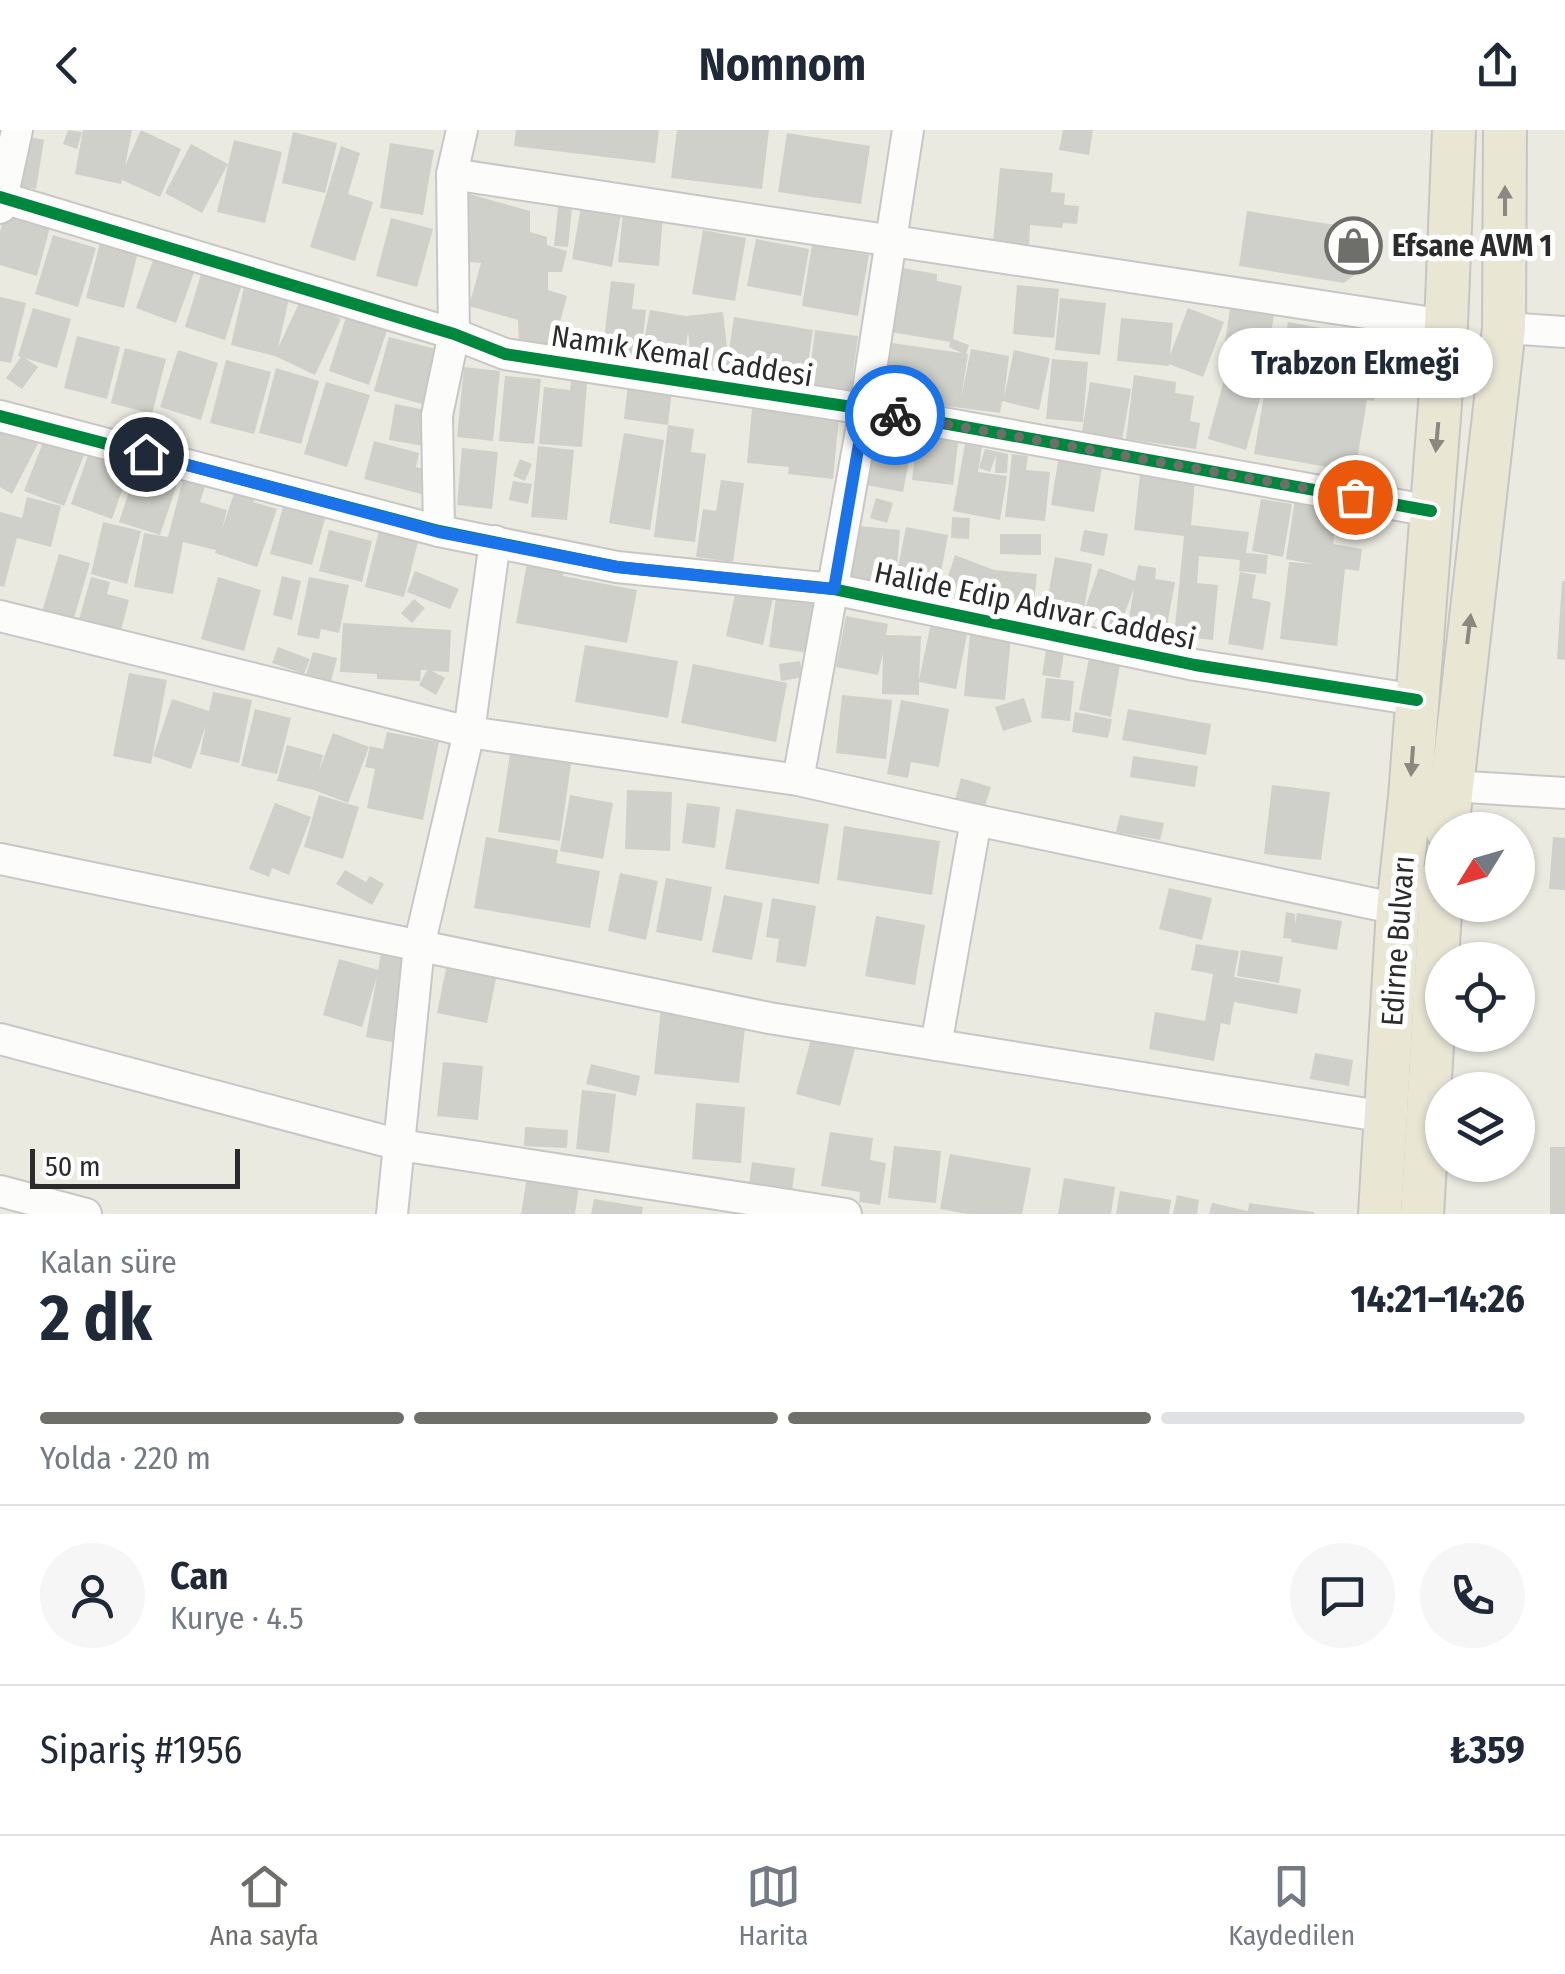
<!DOCTYPE html>
<html lang="tr">
<meta charset="utf-8">
<style>
body{margin:0;font-family:"Fira Sans Condensed",sans-serif;background:#f6f6f7;color:#1f2937;height:100vh;display:flex;flex-direction:column;font-size:38px;white-space:nowrap}
*{box-sizing:border-box;margin:0}
p{font-size:32px;color:#747a83}
.icon{flex:none;width:55px;height:55px;fill:none;stroke:currentColor;stroke-width:2;stroke-linecap:round;stroke-linejoin:round}
.map{position:relative;height:1084px;overflow:hidden}
.sheet{display:flex;flex-direction:column;background:#fff;flex:1}
.sheet>*{flex:none}
.needle{width:65px;rotate:233deg}
.buttons{position:absolute;left:1425px;top:682px;display:grid;gap:20px}
.buttons a{display:grid;place-items:center;width:110px;height:110px;border-radius:50%;background:#fff;box-shadow:0 2px 8px #0004;font-size:50px}
.scale{position:absolute;left:30px;bottom:25px;width:210px;box-sizing:border-box;padding-left:10px;border:5px solid #2b2b2b;border-top:0;font-size:28px;line-height:35px;white-space:nowrap;color:#2b2b2b;-webkit-text-stroke:8px #fff;paint-order:stroke}
.pin{position:absolute;display:grid;place-items:center;width:85px;height:85px;color:#fff;margin:-42px;border:5px solid #fff;border-radius:50%;box-shadow:0 2px 10px #0007}
.courier{position:absolute;display:grid;place-items:center;width:100px;height:100px;margin:-50px;border:8px solid #1a73e8;border-radius:50%;background:#fff;color:#222;box-shadow:0 2px 12px #0007}
.bubble{position:absolute;height:70px;border-radius:35px;background:#fff;box-shadow:0 2px 8px #0004;font-size:32px;font-weight:700;line-height:70px;text-align:center}
.headline em{font-style:normal;font-weight:700}
.headline div{display:flex;flex-direction:column-reverse}
.headline{display:flex;align-items:center;justify-content:space-between;height:170px;padding:0 40px}
h1{font-size:65px;font-weight:700;line-height:75px}
.bar{display:grid;grid-template-columns:repeat(4,1fr);gap:15px 10px;align-content:center;height:120px;padding:0 40px}
.bar i{height:12px;border-radius:8px;background:#e0e1e3}
.bar .current{background:#6e6e6b}
.bar p{grid-column:span 4}
.line{display:flex;align-items:center;gap:25px;padding:0 40px;border-top:2px solid #e0e1e3}
.line div{flex:1}
.round{display:grid;place-items:center;flex:none;width:105px;height:105px;border-radius:52px;background:#f6f6f7}
header{display:flex;justify-content:space-between;align-items:center;height:130px;padding:0 40px;background:#fff;font-size:45px;font-weight:700}
.tabs{display:flex;justify-content:space-around;align-items:center;height:140px;border-top:2px solid #e0e1e3;background:#fff;font-size:28px;color:#747a83}
.tabs a{display:grid;justify-items:center;gap:5px}
.tabs .current{color:#6e6e6b}
.map>svg:first-child{display:block}
.building{fill:#d0d0ca}
.lines{fill:none;stroke-linecap:round;stroke-linejoin:round}
.minor-casing{stroke:#c8c7c6;stroke-width:34}
.highway-casing{stroke:#c5c5c2;stroke-width:46}
.minor{stroke:#fcfcfa;stroke-width:30}
.highway{stroke:#e9e6d4;stroke-width:42}
.cycleway-casing{stroke:#fff;stroke-width:19}
.cycleway{stroke:#00873e;stroke-width:12}
.oneway{fill:#8a8880}
.done{stroke:#6e6e6b;stroke-width:10;stroke-dasharray:0 18}
.route{stroke:#1a73e8;stroke-width:12}
.labels{text-anchor:middle;stroke-width:10;stroke-linejoin:round;paint-order:stroke}
.poi-label{font-size:30px;font-weight:bold;fill:#2b2b2b;stroke:#fff;text-anchor:start}
.street-label{font-size:30px;fill:#2b2b2b;stroke:#fff}
</style>
<header><svg class="icon" aria-label="back" viewBox="0 0 24 24"><path d="M15 5l-7 7 7 7"/></svg>Nomnom<svg class="icon" aria-label="share" viewBox="0 0 24 24"><path d="M12 15V3M7 8l5-5 5 5M5 13v7h14v-7"/></svg></header>
<div class="map">
<svg width="1565" height="1084" viewBox="0 0 1565 1084">
<rect width="100%" height="100%" fill="#eaeae1"/>
<g class="building">
<path d="M68 0 82 2 77 19 63 14Z"/>
<path d="M83 0H132L125 36 141 0 181 19 160 67 122 50 121 54 75 44Z"/>
<path d="M516 0H659L655 33 514 16Z"/>
<path d="M677 0H769L762 59 671 48Z"/>
<path d="M1063 0H1093L1089 25 1059 20Z"/>
<path d="M293 2 337 13 325 63 282 53Z"/>
<path d="M787 3 870 16 861 74 778 62Z"/>
<path d="M25 6 44 10 36 59 16 56Z"/>
<path d="M234 10 282 22 265 93 217 82Z"/>
<path d="M390 13 434 20 423 85 380 78Z"/>
<path d="M191 14 228 34 202 83 165 63Z"/>
<path d="M341 16 360 23 348 64 373 72 355 131 310 117Z"/>
<path d="M1000 38 1053 43 1051 62 1065 63 1064 75 1079 76 1077 94 1063 93 1062 98 1030 95 1029 116 993 112Z"/>
<path d="M466 63 530 81V102L547 107V115L567 121 562 142H548V160L567 166 552 222 519 212 518 190 469 176 481 133 462 131Z"/>
<path d="M581 76 621 84 612 137 572 129Z"/>
<path d="M558 77 572 78 568 117 554 116Z"/>
<path d="M1247 81 1361 99 1357 143 1344 153 1239 136Z"/>
<path d="M5 83 50 97 37 146 0 135V102Z"/>
<path d="M623 83 663 86 659 136 618 132Z"/>
<path d="M391 88 433 99 417 157 376 146Z"/>
<path d="M703 100 746 108 735 171 692 164Z"/>
<path d="M53 105 96 118 78 177 35 164Z"/>
<path d="M101 109 139 118 124 178 86 168Z"/>
<path d="M756 109 809 119 801 166 747 156Z"/>
<path d="M812 115 869 125 858 186 802 176Z"/>
<path d="M155 125 195 140 176 193 136 178Z"/>
<path d="M896 137 937 144V151L962 156 953 209 969 215 966 224H968L961 268 971 219 1009 226 1004 268 1014 220 1050 228 1039 280 1002 271 1000 283 877 267 885 212 962 223 949 217 950 212 885 201Z"/>
<path d="M202 141 242 154 225 210 185 197Z"/>
<path d="M611 151 635 154 632 179 646 180 641 225 650 180 686 186 723 182 728 226 734 187 813 200 805 253 726 240 693 244 688 202 682 241 602 225Z"/>
<path d="M1017 155 1059 159 1054 208 1013 204Z"/>
<path d="M244 157 289 168 278 218 301 169 341 189 315 245 275 226 231 215Z"/>
<path d="M1232 166 1276 173 1264 245 1221 238Z"/>
<path d="M0 167 26 173 11 233 0 231Z"/>
<path d="M1060 168 1106 173 1100 225 1055 220Z"/>
<path d="M33 178 71 189 57 238 25 228 38 237 22 259 6 248 21 227 18 226Z"/>
<path d="M1188 178 1224 192 1203 247 1169 234V236L1117 231 1121 188 1173 193 1170 225Z"/>
<path d="M348 181 389 194 369 255 329 241Z"/>
<path d="M1288 192 1348 203 1343 235 1380 241 1374 271 1367 270 1355 342 1254 324 1270 230 1281 232Z"/>
<path d="M815 200 858 206 850 265 808 259Z"/>
<path d="M77 206 120 217 107 269 64 258Z"/>
<path d="M389 207 436 219 422 274 374 261Z"/>
<path d="M125 218 166 229 152 284 111 273Z"/>
<path d="M178 220 218 233 201 290 160 277Z"/>
<path d="M1052 229 1088 232 1083 292 1046 289Z"/>
<path d="M226 230 271 242 254 304 210 293Z"/>
<path d="M464 237 500 241 493 311 457 307Z"/>
<path d="M276 238 319 251 301 314 259 303Z"/>
<path d="M1134 245 1176 252 1175 263 1194 266 1190 291 1200 293 1196 319 1126 309Z"/>
<path d="M505 246 541 249 534 314 499 311Z"/>
<path d="M1224 250 1262 261 1246 320 1208 309Z"/>
<path d="M571 251 587 253 582 317 539 314 544 257 570 260Z"/>
<path d="M326 252 370 265 347 337 304 324Z"/>
<path d="M1090 252 1131 259 1122 310 1082 302Z"/>
<path d="M628 254 672 260 668 295 624 289Z"/>
<path d="M395 274 436 282 430 317 389 310Z"/>
<path d="M752 279 839 287 833 349 788 344 789 337 747 333Z"/>
<path d="M0 294 38 314 12 364 0 357Z"/>
<path d="M868 294 914 303 903 362 856 353Z"/>
<path d="M668 295 694 299 691 322 706 324 695 412 654 407Z"/>
<path d="M918 300 959 305 953 355 912 350Z"/>
<path d="M624 303 664 310 650 400 609 393Z"/>
<path d="M44 310 84 325 64 376 24 361Z"/>
<path d="M374 311 419 323 416 337 432 341 425 365 364 349Z"/>
<path d="M92 314 133 329 112 389 71 374Z"/>
<path d="M965 314 982 317 978 342 1007 346 1000 390 953 381Z"/>
<path d="M538 316 574 320 567 390 531 387Z"/>
<path d="M462 318 498 322 492 379 457 375Z"/>
<path d="M985 319 1008 324 1007 343H995L996 325 990 342 979 338Z"/>
<path d="M1060 319 1104 326 1094 382 1051 375Z"/>
<path d="M1012 324 1028 326 1026 340 1050 342 1045 391 1005 387Z"/>
<path d="M520 329 532 334 525 351 513 346Z"/>
<path d="M137 337 178 351 160 405 119 392Z"/>
<path d="M1140 345 1195 351 1191 395 1249 402 1246 423 1268 425 1266 444 1239 441 1240 430 1199 426 1197 453 1218 455 1213 510 1174 506 1184 406 1134 400Z"/>
<path d="M183 350 205 356 200 372 227 380 222 399 238 352 257 358 253 372 277 379 257 437 215 423 216 420 183 412 173 464 134 457 144 403 168 407Z"/>
<path d="M721 350 744 353 733 432 696 427 703 379 716 381Z"/>
<path d="M513 351 532 354 528 374 509 370Z"/>
<path d="M1296 362 1340 369 1333 414 1362 419 1359 441 1345 439 1337 516 1280 509 1289 432 1314 434 1286 429Z"/>
<path d="M27 367 61 376 51 417 17 408 4 457 0 456V382L22 388Z"/>
<path d="M876 368 893 373 887 393 870 388Z"/>
<path d="M1261 369 1292 374 1283 427 1252 421Z"/>
<path d="M284 373 326 385 312 435 270 424Z"/>
<path d="M952 387 970 388 969 409 951 408Z"/>
<path d="M103 392 141 401 127 454 91 444Z"/>
<path d="M850 395 900 400 896 448 906 397 948 405 937 464 895 456V452L846 448Z"/>
<path d="M380 397 419 408 404 467 365 457Z"/>
<path d="M329 400 372 411 362 452 319 441Z"/>
<path d="M1084 400 1108 404 1104 426 1080 421Z"/>
<path d="M1000 404H1041V425L1000 424Z"/>
<path d="M59 424 90 433 73 491 42 482Z"/>
<path d="M955 425 994 440 1037 444 1033 481 988 477 992 448 983 475 943 462Z"/>
<path d="M1055 427 1092 434 1083 484 1099 438 1135 451 1138 435 1156 438 1155 449 1175 452 1166 501 1128 495 1134 458 1119 499 1082 485V489L1045 482Z"/>
<path d="M528 428 565 435 563 446 637 460 627 513 516 493Z"/>
<path d="M415 441 459 459 450 479 407 462Z"/>
<path d="M1240 442 1256 445 1252 468 1271 472 1263 520 1228 514Z"/>
<path d="M282 446 301 451 292 490 273 485Z"/>
<path d="M91 447 110 452 107 464 129 470 120 504 78 493Z"/>
<path d="M218 447 261 460 244 521 201 509Z"/>
<path d="M309 447 349 455 339 503 321 499 319 509 297 505Z"/>
<path d="M1562 451H1565V530L1557 529Z"/>
<path d="M736 460 773 468 763 515 726 506Z"/>
<path d="M776 467 816 473 809 523 769 517Z"/>
<path d="M414 469 425 478 412 493 401 483Z"/>
<path d="M846 486 888 494 886 505 921 506 919 550 931 493 968 500 956 559 919 552V565L882 564 883 523 878 545 836 537Z"/>
<path d="M343 493 451 500 449 542 432 541 445 548 436 565 419 555 427 540H421L420 551 377 549V544L340 542Z"/>
<path d="M970 503 1011 507 1005 570 964 566Z"/>
<path d="M585 515 678 531 668 588 575 572Z"/>
<path d="M278 517 310 529 304 544 272 533Z"/>
<path d="M1046 520 1064 523 1060 548 1042 545Z"/>
<path d="M313 522 337 528 331 551 306 545Z"/>
<path d="M1090 523 1121 529 1111 587 1079 580Z"/>
<path d="M800 531 803 547 781 551 779 534Z"/>
<path d="M693 534 787 553 776 612 681 593Z"/>
<path d="M129 543 167 550 151 634 113 626Z"/>
<path d="M1046 548 1074 551 1070 591 1041 588Z"/>
<path d="M213 562 252 570 239 633 200 624 206 595 191 639 153 626 172 569 209 581Z"/>
<path d="M842 565 892 570 886 629 836 623Z"/>
<path d="M1024 568 1032 592 1003 601 995 577Z"/>
<path d="M901 570 949 579 939 637 911 632 908 648 887 644Z"/>
<path d="M255 579 291 588 277 644 241 636Z"/>
<path d="M1128 579 1211 594 1206 625 1122 610Z"/>
<path d="M1075 582 1112 589 1108 608 1072 602Z"/>
<path d="M387 602 439 612 423 690 367 678 375 639 365 637 370 616 383 619Z"/>
<path d="M333 603 369 617 348 673 314 660 277 651 287 615 323 625 319 641Z"/>
<path d="M510 624 571 634 560 711 498 702Z"/>
<path d="M1133 626 1198 636 1195 657 1130 647Z"/>
<path d="M961 648 991 657 984 679 955 670Z"/>
<path d="M1272 655 1330 662 1321 730 1264 724Z"/>
<path d="M627 660 672 662 670 721 625 719Z"/>
<path d="M319 665 359 677 343 729 304 717Z"/>
<path d="M570 665 613 673 603 729 560 721Z"/>
<path d="M275 673 311 687 289 745 272 738 269 747 249 739Z"/>
<path d="M687 673 720 677 715 718 682 713Z"/>
<path d="M736 679 829 694 819 754 725 739Z"/>
<path d="M1120 685 1164 693 1160 710 1116 702Z"/>
<path d="M844 696 940 711 932 765 837 750Z"/>
<path d="M486 707 558 720 556 733 600 741 590 798 474 778Z"/>
<path d="M1553 707 1565 708V760L1549 759Z"/>
<path d="M345 740 366 752 370 746 384 754 372 775 336 754Z"/>
<path d="M620 743 658 751 646 810 608 801Z"/>
<path d="M666 748 712 757 702 811 656 802Z"/>
<path d="M1169 758 1212 768 1202 810 1159 799Z"/>
<path d="M724 765 763 773 752 830 712 822Z"/>
<path d="M772 768 816 776 806 837 776 832 779 809 766 807Z"/>
<path d="M1286 782 1295 784V795L1297 783 1342 791 1337 820 1291 812 1292 809 1283 808Z"/>
<path d="M876 786 925 795 915 855 865 846Z"/>
<path d="M1196 814 1239 821 1234 847 1301 859 1297 884 1234 872 1230 895 1221 893 1214 931 1149 919 1155 882 1205 891 1213 844 1191 840Z"/>
<path d="M382 818 413 824 397 913 366 907 377 846 362 897 323 885 339 829 378 840Z"/>
<path d="M1241 820 1283 827 1279 853 1237 846Z"/>
<path d="M448 829 498 839 487 893 437 883Z"/>
<path d="M661 878 746 888 739 953 654 944Z"/>
<path d="M813 902 856 914 840 976 796 964Z"/>
<path d="M1315 923 1353 930 1349 956 1310 949Z"/>
<path d="M443 932 483 936 478 990 437 986Z"/>
<path d="M591 934 640 946 636 966 586 954Z"/>
<path d="M582 960 616 964 609 1023 576 1019Z"/>
<path d="M696 973 745 977 741 1033 692 1029Z"/>
<path d="M525 997 568 1000 567 1018 524 1016Z"/>
<path d="M830 1002 873 1008 870 1030 886 1033 880 1075 859 1072 860 1062 821 1056Z"/>
<path d="M894 1016 941 1021 936 1073 888 1068Z"/>
<rect x="1550" y="1017" width="15" height="67"/>
<path d="M950 1024 1031 1038 1022 1084H968L940 1079Z"/>
<path d="M752 1032 795 1038 792 1061 749 1055Z"/>
<path d="M527 1047 579 1056 575 1084H521Z"/>
<path d="M1064 1048 1115 1057 1111 1084H1058Z"/>
<path d="M1120 1061 1171 1070 1169 1084H1116Z"/>
<path d="M1177 1065 1199 1070 1197 1084H1173Z"/>
<path d="M594 1069 643 1077 642 1084H591Z"/>
<path d="M1212 1073 1248 1081 1249 1073 1314 1082V1084H1209Z"/>
</g>
<g class="lines">
<defs>
<g id="minor">
<path d="M452 44 1446 195"/>
<path d="M0 67 454 204 505 224 865 279 1431 381"/>
<path d="M0 78 17 0"/>
<path d="M1504 198 1565 202"/>
<path d="M0 286 439 401 617 437 833 459 1195 535 1417 570"/>
<path d="M439 401 437 285 454 204 452 44 462 0"/>
<path d="M0 486 469 602 798 650 976 690 1398 779"/>
<path d="M798 650 865 279 908 0"/>
<path d="M1451 656 1565 663"/>
<path d="M0 729 769 888 1386 987"/>
<path d="M0 909 400 1015 846 1084"/>
<path d="M936 915 976 690"/>
<path d="M0 1061 86 1084"/>
<path d="M392 1084 419 816 469 602 495 411"/>
</g>
<g id="highway">
<path d="M1447 700 1504 198 1505 0"/>
<path d="M1380 1084 1398 779 1410 667 1446 195 1454 0"/>
<path d="M1422 1084 1442 747"/>
</g>
</defs>
<use href="#minor" class="minor-casing"/>
<use href="#highway" class="highway-casing"/>
<use href="#minor" class="minor"/>
<use href="#highway" class="highway"/>
<defs>
<g id="cycleway">
<path d="M0 67 454 204 505 224 865 279 1431 381"/>
<path d="M0 286 439 401 617 437 833 459 1195 535 1417 570"/>
</g>
</defs>
<use href="#cycleway" class="cycleway-casing"/>
<use href="#cycleway" class="cycleway"/>
</g>
<defs><path id="oneway-solid" d="M-6-.8H1V-3.2L6.5 0L1 3.2V.8H-6Z" transform="scale(2.5)"/></defs>
<g class="oneway">
<use href="#oneway-solid" transform="translate(1505 71) rotate(-90)"/>
<use href="#oneway-solid" transform="translate(1437 307) rotate(95)"/>
<use href="#oneway-solid" transform="translate(1469 499) rotate(-83)"/>
<use href="#oneway-solid" transform="translate(1412 631) rotate(94)"/>
</g>
<g class="lines">
<path class="done" d="M895 285 1355 367"/>
<path class="route" d="M146 324 439 402 617 437 834 459 865 279 895 285"/>
</g>
<defs>
<symbol id="shop-ring" viewBox="-11 -11 22 22"><circle r="9.5" fill="#fff" stroke="#6e6e6b" stroke-width="1.5"/><path d="M-5-2.5h2.3a2.7 3.5 0 0 1 5.4 0H5L5.5 6h-11ZM-1.5-2.5h3a1.5 2.3 0 0 0-3 0Z" fill="#6e6e6b"/></symbol>
</defs>
<g fill-rule="evenodd">
<use href="#shop-ring" x="1322" y="84" width="63" height="63"/>
</g>
<g class="labels">
<g class="poi-label">
<text x="1392" y="126">Efsane AVM 1</text>
</g>
<g class="street-label">
<text transform="translate(682 226) rotate(9)" y="10">Namık Kemal Caddesi</text>
<text transform="translate(1035 476) rotate(12)" y="10">Halide Edip Adıvar Caddesi</text>
<text transform="translate(1398 811) rotate(-86)" y="10">Edirne Bulvarı</text>
</g>
</g>
</svg>
<div class="buttons">
<a><svg class="needle" viewBox="-14 -14 28 28"><path d="M0-13l5 13h-10z" fill="#e53935"/><path d="M0 13l5-13h-10z" fill="#747a83"/></svg></a>
<a><svg class="icon" aria-label="locate" viewBox="0 0 24 24"><circle cx="12" cy="12" r="6"/><path d="M12 2v4M12 18v4M2 12h4M18 12h4"/></svg></a>
<a><svg class="icon" aria-label="layers" viewBox="0 0 24 24"><path d="M12 4l9 5-9 5-9-5zM3 14l9 5 9-5"/></svg></a>
</div>
<div class="scale">50 m</div>
<div class="pin" style="left:1355px;top:367px;background:#ea580c"><svg class="icon" aria-label="bag" viewBox="0 0 24 24"><path d="M5 8h14l-1 12H6zM9 8a3 3 0 0 1 6 0"/></svg></div>
<div class="pin" style="left:146px;top:324px;background:#1f2937"><svg class="icon" aria-label="home" viewBox="0 0 24 24"><path d="M3 11l9-7 9 7M6 9v11h12V9"/></svg></div>
<div class="courier" style="left:895px;top:285px"><svg class="icon" aria-label="bike" viewBox="0 0 24 24"><circle cx="6" cy="16" r="4"/><circle cx="18" cy="16" r="4"/><path d="M6 16l4-8h5l3 8M10 8l3 8H6M13 5h3"/></svg></div>
<div class="bubble" style="left:1218px;top:198px;width:275px">Trabzon Ekmeği</div>
</div>
<section class="sheet">
<div class="headline"><div><h1>2 dk</h1><p>Kalan süre</p></div><em>14:21–14:26</em></div>
<div class="bar"><i class="current"></i><i class="current"></i><i class="current"></i><i></i><p>Yolda · 220 m</p></div>
<div class="line" style="height:180px"><a class="round"><svg class="icon" aria-label="person" viewBox="0 0 24 24"><circle cx="12" cy="8" r="4"/><path d="M4 21q1-7 8-7t8 7"/></svg></a><div><b>Can</b><p>Kurye · 4.5</p></div><a class="round"><svg class="icon" aria-label="chat" viewBox="0 0 24 24"><path d="M4 5h16v11H9l-5 4z"/></svg></a><a class="round"><svg class="icon" aria-label="phone" viewBox="0 0 24 24"><path d="M5 4h4l2 5-3 2q2 4 5 5l2-3 5 2v4C11 20 4 13 5 4z"/></svg></a></div>
<div class="line" style="height:130px"><div>Sipariş #1956</div><b>₺359</b></div>
</section>
<nav class="tabs">
<a class="current"><svg class="icon" aria-label="home" viewBox="0 0 24 24"><path d="M3 11l9-7 9 7M6 9v11h12V9"/></svg>Ana sayfa</a>
<a><svg class="icon" aria-label="map" viewBox="0 0 24 24"><path d="M3 6l6-2 6 2 6-2v14l-6 2-6-2-6 2zM9 4v14M15 6v14"/></svg>Harita</a>
<a><svg class="icon" aria-label="saved" viewBox="0 0 24 24"><path d="M7 4h10v16l-5-4-5 4z"/></svg>Kaydedilen</a>
</nav>
